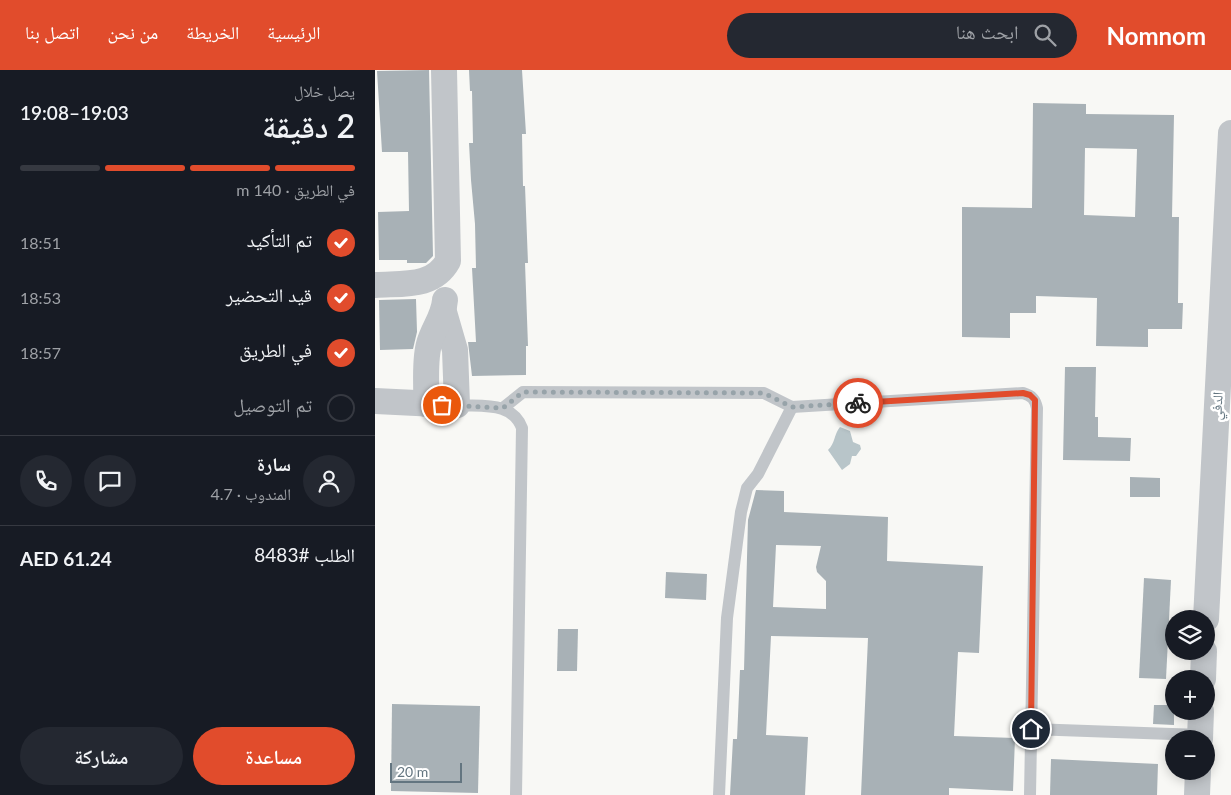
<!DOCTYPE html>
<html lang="ar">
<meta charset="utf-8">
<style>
body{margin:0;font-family:Lato,"Noto Naskh Arabic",sans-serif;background:#242831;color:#f1f3f6;direction:rtl;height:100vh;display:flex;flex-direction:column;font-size:19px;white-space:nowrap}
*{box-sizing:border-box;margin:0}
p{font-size:16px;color:#9ea1a6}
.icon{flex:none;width:28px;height:28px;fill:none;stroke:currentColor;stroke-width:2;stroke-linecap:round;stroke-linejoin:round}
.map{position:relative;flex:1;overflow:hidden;direction:ltr}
.details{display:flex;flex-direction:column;background:#171b24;width:375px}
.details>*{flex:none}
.tools{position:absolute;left:790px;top:540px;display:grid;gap:10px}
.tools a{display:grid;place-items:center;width:50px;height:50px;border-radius:50%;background:#171b24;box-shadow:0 2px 12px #0003;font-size:25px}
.scale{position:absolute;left:15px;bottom:12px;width:72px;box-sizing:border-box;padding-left:5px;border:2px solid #637580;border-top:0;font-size:14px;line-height:18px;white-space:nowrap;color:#637580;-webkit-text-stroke:4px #fff;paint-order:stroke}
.pin{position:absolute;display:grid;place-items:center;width:42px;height:42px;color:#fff;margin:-21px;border:2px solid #fff;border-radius:50%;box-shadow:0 1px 5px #0007}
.courier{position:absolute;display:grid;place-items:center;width:50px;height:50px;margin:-25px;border:4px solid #e14c2c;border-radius:50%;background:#fff;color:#222;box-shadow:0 1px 6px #0007}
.head em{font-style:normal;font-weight:600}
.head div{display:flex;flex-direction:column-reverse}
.head{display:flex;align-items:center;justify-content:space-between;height:85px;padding:0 20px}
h1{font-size:32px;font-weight:600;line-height:38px}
.bar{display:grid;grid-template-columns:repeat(4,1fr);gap:8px 5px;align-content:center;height:60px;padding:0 20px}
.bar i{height:6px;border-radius:4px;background:#363941}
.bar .active{background:#e14c2c}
.bar p{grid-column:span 4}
.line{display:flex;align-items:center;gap:12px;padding:0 20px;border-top:1px solid #363941}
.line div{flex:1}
.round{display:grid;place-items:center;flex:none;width:52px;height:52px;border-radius:26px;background:#242831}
ol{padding:0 20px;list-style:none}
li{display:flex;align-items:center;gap:15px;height:55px}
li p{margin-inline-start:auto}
li .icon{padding:5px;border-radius:50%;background:#e14c2c;color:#fff;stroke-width:4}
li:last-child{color:#9ea1a6}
li i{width:28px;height:28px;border:2px solid #363941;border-radius:50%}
.cta{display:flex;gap:10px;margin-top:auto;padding:10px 20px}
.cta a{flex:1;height:58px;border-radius:30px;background:#e14c2c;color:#fff;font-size:20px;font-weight:600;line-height:58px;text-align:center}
.cta a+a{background:#242831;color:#f1f3f6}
header{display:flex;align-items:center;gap:30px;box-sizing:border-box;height:70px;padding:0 25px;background:#e14c2c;color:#fff}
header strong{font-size:24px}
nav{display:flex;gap:28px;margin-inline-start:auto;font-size:18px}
.search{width:350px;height:45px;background:#242831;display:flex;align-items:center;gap:12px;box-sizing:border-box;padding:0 18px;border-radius:28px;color:#9ea1a6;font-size:19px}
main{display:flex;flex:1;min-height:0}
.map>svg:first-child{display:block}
.water{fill:#b8c5c9}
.building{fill:#a8b1b6;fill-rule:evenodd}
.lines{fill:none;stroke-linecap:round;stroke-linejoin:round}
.service{stroke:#c1c5c9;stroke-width:12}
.minor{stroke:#c1c5c9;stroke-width:26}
.done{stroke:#97a3a9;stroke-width:5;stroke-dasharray:0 9}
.route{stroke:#e14c2c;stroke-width:6}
.labels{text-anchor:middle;stroke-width:5;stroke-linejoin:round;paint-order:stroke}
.street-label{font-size:14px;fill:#637580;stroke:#fff}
</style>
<header>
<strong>Nomnom</strong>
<div class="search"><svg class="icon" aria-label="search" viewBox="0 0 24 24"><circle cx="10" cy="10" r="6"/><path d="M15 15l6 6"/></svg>ابحث هنا</div>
<nav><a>الرئيسية</a><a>الخريطة</a><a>من نحن</a><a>اتصل بنا</a></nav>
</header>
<main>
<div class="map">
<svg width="856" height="725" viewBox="0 0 856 725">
<rect width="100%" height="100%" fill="#f8f8f5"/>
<path class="water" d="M465 357 475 361 478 372 485 375 486 379 481 386H477L475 394 467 400 453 380C460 374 459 364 465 357Z"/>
<g class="building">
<path d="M54 0 58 186 51 193H32V190H4L3 142 34 141 33 82H7L2 1Z"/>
<path d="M94 0H147L151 64H147L148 116H150L153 193H150L153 276H151V305L97 306 93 272H101L97 198H101L100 154 96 110 94 73H98L97 21H95Z"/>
<path d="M658 33 711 34V44L799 45 797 147H804L803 233H808L807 259H773V277L721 276 722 228 661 226V243H635V268L587 267V137L657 138ZM710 78 762 79 760 147 709 145Z"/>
<path d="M41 229 42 262 38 279 5 280 4 230Z"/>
<path d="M690 297H721L720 347H723V367L756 368 755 391 688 390Z"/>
<path d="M755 407 785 408V427H755Z"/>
<path d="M381 420 409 421V442L513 447 512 491 608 496 604 583 583 582 579 666 640 668 638 721 574 718V725H486L493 568 396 566 391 665 433 667 430 725H355L358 669H362L365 600H369L373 450ZM401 475 446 476 441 497 442 502 451 511V539L398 537Z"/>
<path d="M291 502 332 504 331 530 290 528Z"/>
<path d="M769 508 796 510 791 609 764 608Z"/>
<path d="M183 559H203L202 601H182Z"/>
<path d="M17 634 105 636 103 723 16 721Z"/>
<path d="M779 635H799V655L778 654Z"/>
<path d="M676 689 783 694 782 725H675Z"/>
</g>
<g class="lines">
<g class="service">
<path d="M82 335C107 337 137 331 147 358L141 725"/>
<path d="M128 338 148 322 389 323 417 337 648 323C657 326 660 329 662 338L655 725"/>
<path d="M656 659 825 665"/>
<path d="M344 725 352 548 366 442 372 418 383 404 417 337"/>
</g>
<g class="minor">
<path d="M0 215C28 213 58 218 73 191L69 0"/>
<path d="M0 331 82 335 80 280 69 242"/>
<path d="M51 334C52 314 49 293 54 274 58 259 69 246 70 230"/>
<path d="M831 549 856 63"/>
<path d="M828 609 829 581"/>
<path d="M825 669 826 641"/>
<path d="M822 725 823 701"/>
</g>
</g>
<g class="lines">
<path class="done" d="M67 335 128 338 148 322 389 323 417 337 483 333"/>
<path class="route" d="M483 333 648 323 655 325 660 330 656 659"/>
</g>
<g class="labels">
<g class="street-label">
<text transform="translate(842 336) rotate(-87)" y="5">الدفي</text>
</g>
</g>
</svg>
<div class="tools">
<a><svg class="icon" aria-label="layers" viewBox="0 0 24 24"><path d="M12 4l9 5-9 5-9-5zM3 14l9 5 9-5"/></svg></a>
<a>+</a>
<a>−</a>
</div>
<div class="scale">20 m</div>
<div class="pin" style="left:67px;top:335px;background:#ea580c"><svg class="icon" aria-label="bag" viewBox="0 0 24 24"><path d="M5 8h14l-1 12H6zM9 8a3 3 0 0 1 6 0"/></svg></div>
<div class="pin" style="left:656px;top:659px;background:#1f2937"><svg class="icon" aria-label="home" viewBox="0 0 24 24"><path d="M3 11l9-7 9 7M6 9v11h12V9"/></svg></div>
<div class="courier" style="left:483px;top:333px"><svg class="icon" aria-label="bike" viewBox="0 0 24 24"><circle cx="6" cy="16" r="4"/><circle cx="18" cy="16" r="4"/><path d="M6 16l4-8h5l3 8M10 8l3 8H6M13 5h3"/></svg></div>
</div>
<section class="details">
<div class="head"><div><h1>2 دقيقة</h1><p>يصل خلال</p></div><em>19:03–19:08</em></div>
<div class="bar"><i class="active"></i><i class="active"></i><i class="active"></i><i></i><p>في الطريق · 140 m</p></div>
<ol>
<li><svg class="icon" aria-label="check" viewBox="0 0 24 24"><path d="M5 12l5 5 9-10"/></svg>تم التأكيد<p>18:51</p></li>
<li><svg class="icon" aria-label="check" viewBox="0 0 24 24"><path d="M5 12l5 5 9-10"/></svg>قيد التحضير<p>18:53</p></li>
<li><svg class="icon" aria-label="check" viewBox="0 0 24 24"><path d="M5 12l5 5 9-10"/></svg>في الطريق<p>18:57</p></li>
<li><i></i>تم التوصيل</li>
</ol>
<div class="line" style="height:90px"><a class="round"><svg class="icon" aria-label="person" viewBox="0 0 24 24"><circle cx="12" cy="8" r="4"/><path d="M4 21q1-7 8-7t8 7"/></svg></a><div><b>سارة</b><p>المندوب · 4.7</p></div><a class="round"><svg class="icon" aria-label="chat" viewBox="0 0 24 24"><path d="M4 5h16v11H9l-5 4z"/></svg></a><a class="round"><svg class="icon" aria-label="phone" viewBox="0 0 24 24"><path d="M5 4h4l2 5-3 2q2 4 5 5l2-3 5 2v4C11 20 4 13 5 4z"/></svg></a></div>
<div class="line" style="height:65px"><div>الطلب #8483</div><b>AED 61.24</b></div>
<div class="cta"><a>مساعدة</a><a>مشاركة</a></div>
</section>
</main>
